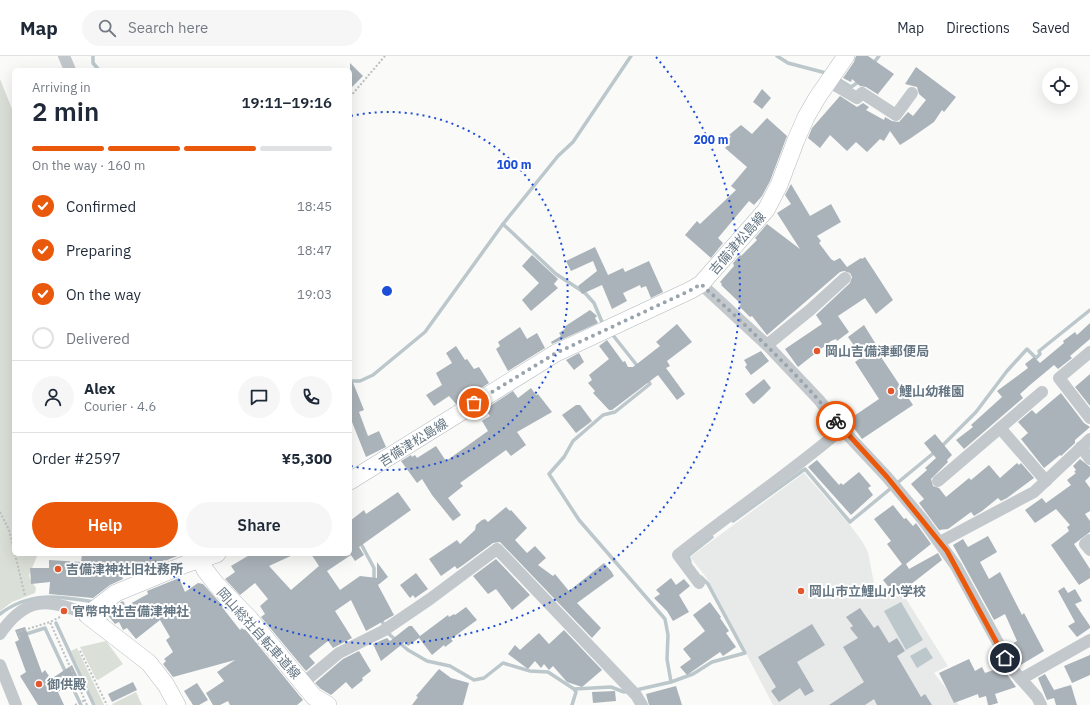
<!DOCTYPE html>
<meta charset="utf-8">
<style>
body{margin:0;font-family:"IBM Plex Sans","Noto Sans JP",sans-serif;background:#f6f6f7;color:#1f2937;height:100vh;display:flex;flex-direction:column;font-size:15px;white-space:nowrap}
*{box-sizing:border-box;margin:0}
p{font-size:13px;color:#747a83}
.icon{flex:none;width:22px;height:22px;fill:none;stroke:currentColor;stroke-width:2;stroke-linecap:round;stroke-linejoin:round}
.map{position:relative;flex:1;overflow:hidden}
.drawer{position:absolute;left:12px;top:12px;width:340px;height:488px;display:flex;flex-direction:column;background:#fff;border-radius:6px;box-shadow:0 4px 16px #0002}
.drawer>*{flex:none}
.tools{position:absolute;left:1042px;top:12px;display:grid;gap:8px}
.tools a{display:grid;place-items:center;width:36px;height:36px;border-radius:50%;background:#fff;box-shadow:0 4px 16px #0002;font-size:20px}
.pin{position:absolute;display:grid;place-items:center;width:34px;height:34px;color:#fff;margin:-17px;border:2px solid #fff;border-radius:50%;box-shadow:0 1px 4px #0007}
.courier{position:absolute;display:grid;place-items:center;width:40px;height:40px;margin:-20px;border:3px solid #ea580c;border-radius:50%;background:#fff;color:#222;box-shadow:0 1px 5px #0007}
.overview em{font-style:normal;font-weight:600}
.overview div{display:flex;flex-direction:column-reverse}
.overview{display:flex;align-items:center;justify-content:space-between;height:68px;padding:0 20px}
h1{font-size:26px;font-weight:600;line-height:30px}
.bar{display:grid;grid-template-columns:repeat(4,1fr);gap:6px 4px;align-content:center;height:48px;padding:0 20px}
.bar i{height:5px;border-radius:3px;background:#e0e1e3}
.bar .on{background:#ea580c}
.bar p{grid-column:span 4}
.line{display:flex;align-items:center;gap:10px;padding:0 20px;border-top:1px solid #e0e1e3}
.line div{flex:1}
.round{display:grid;place-items:center;flex:none;width:42px;height:42px;border-radius:21px;background:#f6f6f7}
ol{padding:0 20px;list-style:none}
li{display:flex;align-items:center;gap:12px;height:44px}
li p{margin-inline-start:auto}
li .icon{padding:4px;border-radius:50%;background:#ea580c;color:#fff;stroke-width:4}
li:last-child{color:#747a83}
li i{width:22px;height:22px;border:2px solid #e0e1e3;border-radius:50%}
.button{display:flex;gap:8px;margin-top:auto;padding:8px 20px}
.button a{flex:1;height:46px;border-radius:24px;background:#ea580c;color:#fff;font-size:16px;font-weight:600;line-height:46px;text-align:center}
.button a+a{background:#f6f6f7;color:#1f2937}
header{display:flex;align-items:center;gap:24px;box-sizing:border-box;height:56px;padding:0 20px;background:#fff;border-bottom:1px solid #e0e1e3}
header strong{font-size:19px}
nav{display:flex;gap:22px;margin-inline-start:auto;font-size:14px}
.search{width:280px;height:36px;background:#f6f6f7;display:flex;align-items:center;gap:10px;box-sizing:border-box;padding:0 14px;border-radius:22px;color:#747a83;font-size:15px}
.map>svg:first-child{display:block}
.built{fill:#e8e9e9}
.green{fill:#dadfd7}
.water{fill:#bbc7cb}
.lines{fill:none;stroke-linecap:round;stroke-linejoin:round}
.stream{stroke:#bbc7cb;stroke-width:3.5}
.building{fill:#aab3b9}
.secondary-casing{stroke:#b3babf;stroke-width:18}
.path{stroke:#bbbfc2;stroke-width:2;stroke-dasharray:2 2;stroke-linecap:butt}
.street{stroke:#c3c8cc;stroke-width:12}
.secondary{stroke:#fff;stroke-width:17}
.done{stroke:#99a4ac;stroke-width:4;stroke-dasharray:0 7.2}
.route{stroke:#ea580c;stroke-width:5}
.ring{fill:none;stroke:#1d4ed8;stroke-width:2;stroke-dasharray:2 4}
.poi-dot{fill:#e4572e;stroke:#fff;stroke-width:1.5}
.labels{text-anchor:middle;stroke-width:4;stroke-linejoin:round;paint-order:stroke}
.street-label{font-size:13px;fill:#657683;stroke:#fff}
.poi-label{font-size:13px;font-weight:bold;fill:#657683;stroke:#fff;text-anchor:start}
.centre{fill:#1d4ed8;stroke:#fff;stroke-width:2}
.ring-label{font-size:12px;text-anchor:middle;font-weight:bold;fill:#1d4ed8;stroke:#fff;stroke-width:4;stroke-linejoin:round;paint-order:stroke}
</style>
<header>
<strong>Map</strong>
<div class="search"><svg class="icon" aria-label="search" viewBox="0 0 24 24"><circle cx="10" cy="10" r="6"/><path d="M15 15l6 6"/></svg>Search here</div>
<nav><a>Map</a><a>Directions</a><a>Saved</a></nav>
</header>
<div class="map">
<svg width="1090" height="649" viewBox="0 0 1090 649">
<rect width="100%" height="100%" fill="#fafaf8"/>
<path class="built" d="M804 417 850 469 862 485 868 496 875 533 903 538 948 610 934 617 959 649H773L706 521 690 501Z"/>
<g class="green">
<path d="M0 23 14 58V498H38L29 519 30 523 36 532 35 537 12 546 0 555Z"/>
<path d="M106 585 123 608 98 624 96 623 80 591Z"/>
<path d="M77 592 78 594 104 649H96L71 595Z"/>
<path d="M136 636 142 649H113L112 648Z"/>
</g>
<g class="water">
<path d="M901 546 923 584 906 594 884 555Z"/>
<path d="M926 591 933 602 917 612 910 600Z"/>
</g>
<g class="lines">
<g class="stream">
<path d="M93 0V7L99 14"/>
<path d="M777 0 788 7 826 17"/>
<path d="M872 9 879 0"/>
<path d="M838 23 851 31 860 25"/>
<path d="M503 168 556 218 585 237 594 247 602 266"/>
<path d="M612 278 639 312"/>
<path d="M350 325H360L373 319 425 276 503 168 558 100 573 86 631 0"/>
<path d="M941 391 976 356 1007 315 1027 293 1036 302 1040 298 1039 295 1090 254"/>
<path d="M733 465 805 413 850 466 936 395"/>
<path d="M360 486 374 512V526"/>
<path d="M690 506 688 500 712 481"/>
<path d="M101 554 107 566"/>
<path d="M0 558C30 535 59 540 94 546"/>
<path d="M380 562 390 579 408 594 427 605 450 610 474 624 484 622 503 607 530 615 548 616 574 633 576 636 572 649"/>
<path d="M56 567 94 649"/>
<path d="M23 579 45 572 66 617"/>
<path d="M69 624 81 649"/>
<path d="M671 626 693 618 712 606 745 597 708 528 701 521"/>
<path d="M574 633 611 631 624 636 628 635"/>
<path d="M636 634 671 626 667 603 668 579 665 563 579 464 549 418 564 401 573 385 603 359 615 356 650 328 646 322"/>
</g>
</g>
<g class="building">
<path d="M856 0H868L894 18 878 38 879 39 866 31 860 30 852 23 851 26 843 22 854 6Z"/>
<path d="M350 7 363 20 350 33Z"/>
<path d="M916 11 956 41 944 56 942 54 934 66 911 82 900 89 890 75 884 85 880 83 867 96 856 86 847 95 830 79 820 92 808 82 812 72 840 40 857 51 863 47 869 51 866 54 884 64 885 61 892 65 899 66 908 56 913 60 926 44 919 38 917 31 905 28Z"/>
<path d="M762 33 771 42 762 53 753 46Z"/>
<path d="M767 62 787 80 770 125 762 140 754 149 749 145 718 182 723 187 711 202 685 179 697 165 700 168 736 134 731 130 747 111 725 92 728 89 725 87 731 80 729 79 741 69 752 78Z"/>
<path d="M791 128 810 160 831 148 841 166 817 180 821 185 819 187 831 203 834 205 840 202 847 211 861 202 862 203 865 201 893 244 876 258 865 242 838 260 849 276 837 285 836 283 831 285 798 311 785 293 822 268 816 259 850 227 852 221 850 217 844 215 840 216 767 279 752 260 750 261 739 250 741 248 721 229 722 228 720 226 734 210 733 207 740 199 741 200 757 184 755 182 767 168 800 193 777 157 791 148 785 139Z"/>
<path d="M595 191 608 219 623 212 625 216 649 205 663 236 651 242 646 230 641 232 640 229 623 237 627 245 612 253 602 229 582 238 578 230 597 215 593 205 571 215 566 205Z"/>
<path d="M532 199 558 223 554 228 558 232 531 255 522 244 539 227 522 210Z"/>
<path d="M590 254 597 260 595 262 598 267 552 288 551 286 561 280 559 277 565 273 564 271Z"/>
<path d="M1090 267V283L1070 300 1072 302 1058 313 1054 309 1030 329 1020 338 1023 342 964 393 956 384 973 371 971 369 1002 341 997 335 1028 312 1025 308 1034 301 1040 307 1064 287 1063 285 1075 276 1077 279Z"/>
<path d="M677 268 692 286 667 305 670 310 666 312 685 338 677 344 658 319 612 354H609L593 337 595 335 588 327 592 324 589 319 609 303 599 290 607 284 623 306 625 305 628 311H633L660 290 656 286Z"/>
<path d="M864 269 877 290 875 292 913 349 862 383 848 364 879 343 855 306 862 301 848 281Z"/>
<path d="M520 271 527 283 537 277 545 292 508 315 496 293 500 290 498 286Z"/>
<path d="M456 290 465 304 467 303 474 313 479 311 489 327 456 348 449 340 434 350 426 339 442 329 436 317 452 307 446 297Z"/>
<path d="M761 295 769 305 751 319 745 311 747 309 744 304Z"/>
<path d="M579 297 584 306 574 314 566 304Z"/>
<path d="M1090 318V350L1075 331Z"/>
<path d="M350 319 364 354 359 356 368 380 379 375 386 391 366 401 350 361Z"/>
<path d="M764 323 771 332 763 340 754 348 752 347 745 338Z"/>
<path d="M531 332 536 339 538 338 552 356 517 376 526 389 511 400 506 394 460 427 463 430 448 442 461 459 453 465 432 439 422 423 417 427 401 405 411 399 412 401 415 399 417 402 436 390 446 405 488 375 482 365 490 360 485 353 513 335 518 342Z"/>
<path d="M1061 337 1084 367 1090 371 1075 384V387L1061 400 1060 399 1044 412 1021 383 1028 377 1018 366 1032 354 1036 358Z"/>
<path d="M576 349H580L592 365 576 377 562 359Z"/>
<path d="M935 378 952 399 947 404 948 406 931 423 933 430 939 432 946 441 969 422 971 424 989 409 1000 422 1017 407 1019 409 1021 407 1034 422 1007 442 1001 445 998 442 982 455 974 460 971 456 948 473 939 474 919 447 924 443 911 428 927 414 925 412 936 402 924 387Z"/>
<path d="M1080 403 1090 411V420L1085 425 1090 432V455L1085 458 1090 465V476L1074 488 1090 513V522L1079 529 1051 489 1069 475 1067 471 1070 469 1056 453 1035 467 1025 454 1042 442 1046 447 1071 429 1067 424 1076 417 1074 416 1076 414 1073 410Z"/>
<path d="M817 404 839 429 841 427 843 429 859 416 871 430 868 432 873 439 851 459 808 411Z"/>
<path d="M398 436 411 454 359 491 364 499 355 505 351 499 327 515 340 534 360 520 377 522V506L388 521 378 529 394 559 366 575 351 544 335 555 352 582 333 592 328 585 309 600 315 607 306 615 261 561 265 558 260 550 268 543 255 527 240 539 225 523 235 516 231 510 251 498H295L269 510 291 534 319 510 311 498H350V465L364 454 366 458Z"/>
<path d="M893 449 904 463 906 462 913 470 916 467 931 488 906 508 909 513 938 497 942 504 901 536 896 530 891 534 883 524 902 508 887 488 891 485 874 463Z"/>
<path d="M506 451 510 455 511 454 527 472 515 484 527 497 535 490 546 502 538 509 553 520 555 518 569 535 604 507 611 515 614 520 577 547 601 572 592 582 500 486 493 487 463 509 457 513 455 510 441 520 429 503 457 484 460 488 475 474 476 469 482 464 485 463 488 466Z"/>
<path d="M988 480 997 496 980 506 989 523 1000 516 1022 559 1024 557 1044 595 1019 610 1008 590 1017 585 1005 558 994 564 953 489 963 483 968 491Z"/>
<path d="M82 498H180V499L144 513 141 507 120 516 123 523 110 529 93 542 49 538 50 526 31 528 30 512H49V504L81 506Z"/>
<path d="M496 503 530 539 512 554 496 533 488 538 473 520Z"/>
<path d="M416 517 428 533 415 542 413 539 410 542 400 529Z"/>
<path d="M179 522 185 536 198 527 203 528 223 550 222 551 240 574 242 572 244 574 245 573 303 644 297 649H230L228 645 220 649H213L206 637 224 625 217 616 235 604 173 621 163 608 166 605 164 603 173 596 166 584 170 581 160 564 136 583 127 572 123 574 119 566 115 568 106 557 121 546 123 545 126 550 148 538 147 535Z"/>
<path d="M671 522 676 529 684 523 690 530 679 539 689 556 673 565 667 555 654 542 660 538 656 534Z"/>
<path d="M1064 531 1068 537 1075 533 1082 545 1075 548 1090 570V572L1077 581 1068 570 1075 566 1058 535Z"/>
<path d="M710 546 721 561 720 562 729 575 726 577 736 591 723 600 720 596 687 619 680 611 691 603 683 593 705 575 693 559Z"/>
<path d="M466 551 477 564 451 583 453 585 445 591 444 589 432 599 419 582 408 590 405 586 381 605 373 588 387 582 390 585 409 570H412L420 580 448 559 449 561 454 558 455 559Z"/>
<path d="M860 552 874 572 878 569 889 587 897 582 905 595 897 600 921 641 925 638 932 649H877L874 643 865 649H829L864 626 843 591 858 582 850 572 853 570 846 561Z"/>
<path d="M812 568 825 589 797 606 814 635 805 640 800 632 779 646 771 635 776 631 758 601Z"/>
<path d="M25 571 42 617 45 614 51 623 72 609 79 624 58 636 64 649H38L20 620 26 616 15 586 19 584 15 574Z"/>
<path d="M564 574 602 614 582 631 567 626 553 610 549 614 544 608 541 612 535 605 528 613 508 598 515 589 520 594 539 577 549 588Z"/>
<path d="M359 595 371 615 362 622 363 624 352 633 346 626 331 639 321 633 315 627 343 603Z"/>
<path d="M1090 599V619L1072 627 1064 610Z"/>
<path d="M969 603 975 615 982 611 985 617 1002 611 1016 631 995 638 998 647 991 649H988L986 640 979 642 978 638 954 647 939 617Z"/>
<path d="M439 613 451 622 469 627 463 649H412L418 641 416 640Z"/>
<path d="M1045 618 1054 634 1071 629 1077 649H1056L1054 642 1047 644 1038 622Z"/>
<path d="M133 626 137 634 112 646 108 638Z"/>
<path d="M197 627 208 644 199 649H193L184 635Z"/>
<path d="M676 630 682 649H649L646 638Z"/>
<path d="M615 635 616 645 593 647 592 636Z"/>
</g>
<g class="lines">
<defs>
<g id="secondary">
<path d="M350 425 556 297 691 234 701 228 766 154 779 129 796 84 806 61 817 42 846 0"/>
<path d="M199 498 205 514 216 528 249 562 314 641 328 649"/>
<path d="M177 649 166 629 149 607 87 559 116 537 186 508 217 498"/>
</g>
</defs>
<use href="#secondary" class="secondary-casing"/>
<g class="path">
<path d="M350 41 385 0"/>
<path d="M0 456 9 474 14 494"/>
<path d="M15 498 25 540"/>
<path d="M60 561 50 566 87 649"/>
<path d="M20 581 18 576 50 566"/>
<path d="M80 595 107 649"/>
<path d="M75 649 85 644"/>
</g>
<g class="street">
<path d="M64 0 70 14"/>
<path d="M828 25 857 42 862 37 896 59 912 37"/>
<path d="M701 228 767 289 819 344 842 373 887 421 923 464 956 510 1013 614 1037 641 1041 649"/>
<path d="M767 289 810 254 845 222"/>
<path d="M1090 296 1059 322 1090 362"/>
<path d="M1000 372 1046 425"/>
<path d="M1081 391 1090 403"/>
<path d="M938 425 1042 336"/>
<path d="M1090 484 1085 488 1090 494"/>
<path d="M940 486 1034 436 1090 383"/>
<path d="M699 527 678 499C732 456 789 418 842 373"/>
<path d="M0 578C25 541 48 541 87 559"/>
<path d="M0 609 16 649"/>
<path d="M1021 623 1090 584"/>
<path d="M303 627 339 597 383 575 430 543 497 493 636 639 642 649"/>
</g>
<use href="#secondary" class="secondary"/>
</g>
<g class="lines">
<path class="done" d="M474 347 556 297 691 234 701 228C748 272 796 315 836 365"/>
<path class="route" d="M836 365 887 421 947 495 1005 602"/>
</g>
<g class="ring">
<path d="M351 60A179 179 0 1 1 351 410"/>
<path d="M656 1A357 357 0 0 1 146 498"/>
</g>
<g class="poi-dot">
<circle cx="817" cy="295" r="4"/>
<circle cx="891" cy="335" r="4"/>
<circle cx="58" cy="513" r="4"/>
<circle cx="801" cy="535" r="4"/>
<circle cx="64" cy="555" r="4"/>
<circle cx="39" cy="628" r="4"/>
</g>
<g class="labels">
<g class="street-label">
<text transform="translate(737 187) rotate(-49)" y="5">吉備津松島線</text>
<text transform="translate(413 386) rotate(-32)" y="5">吉備津松島線</text>
<text transform="translate(259 577) rotate(48)" y="5">岡山総社自転車道線</text>
</g>
<g class="poi-label">
<text x="825" y="300">岡山吉備津郵便局</text>
<text x="899" y="340">鯉山幼稚園</text>
<text x="66" y="518">吉備津神社旧社務所</text>
<text x="809" y="540">岡山市立鯉山小学校</text>
<text x="72" y="560">官幣中社吉備津神社</text>
<text x="47" y="633">御供殿</text>
</g>
</g>
<circle cx="387" cy="235" r="6" class="centre"/>
<g class="ring-label">
<text x="711" y="88">200 m</text>
<text x="514" y="113">100 m</text>
</g>
</svg>
<div class="tools">
<a><svg class="icon" aria-label="locate" viewBox="0 0 24 24"><circle cx="12" cy="12" r="6"/><path d="M12 2v4M12 18v4M2 12h4M18 12h4"/></svg></a>
</div>
<div class="pin" style="left:474px;top:347px;background:#ea580c"><svg class="icon" aria-label="bag" viewBox="0 0 24 24"><path d="M5 8h14l-1 12H6zM9 8a3 3 0 0 1 6 0"/></svg></div>
<div class="pin" style="left:1005px;top:602px;background:#1f2937"><svg class="icon" aria-label="home" viewBox="0 0 24 24"><path d="M3 11l9-7 9 7M6 9v11h12V9"/></svg></div>
<div class="courier" style="left:836px;top:365px"><svg class="icon" aria-label="bike" viewBox="0 0 24 24"><circle cx="6" cy="16" r="4"/><circle cx="18" cy="16" r="4"/><path d="M6 16l4-8h5l3 8M10 8l3 8H6M13 5h3"/></svg></div>
<section class="drawer">
<div class="overview"><div><h1>2 min</h1><p>Arriving in</p></div><em>19:11–19:16</em></div>
<div class="bar"><i class="on"></i><i class="on"></i><i class="on"></i><i></i><p>On the way · 160 m</p></div>
<ol>
<li><svg class="icon" aria-label="check" viewBox="0 0 24 24"><path d="M5 12l5 5 9-10"/></svg>Confirmed<p>18:45</p></li>
<li><svg class="icon" aria-label="check" viewBox="0 0 24 24"><path d="M5 12l5 5 9-10"/></svg>Preparing<p>18:47</p></li>
<li><svg class="icon" aria-label="check" viewBox="0 0 24 24"><path d="M5 12l5 5 9-10"/></svg>On the way<p>19:03</p></li>
<li><i></i>Delivered</li>
</ol>
<div class="line" style="height:72px"><a class="round"><svg class="icon" aria-label="person" viewBox="0 0 24 24"><circle cx="12" cy="8" r="4"/><path d="M4 21q1-7 8-7t8 7"/></svg></a><div><b>Alex</b><p>Courier · 4.6</p></div><a class="round"><svg class="icon" aria-label="chat" viewBox="0 0 24 24"><path d="M4 5h16v11H9l-5 4z"/></svg></a><a class="round"><svg class="icon" aria-label="phone" viewBox="0 0 24 24"><path d="M5 4h4l2 5-3 2q2 4 5 5l2-3 5 2v4C11 20 4 13 5 4z"/></svg></a></div>
<div class="line" style="height:52px"><div>Order #2597</div><b>¥5,300</b></div>
<div class="button"><a>Help</a><a>Share</a></div>
</section>
</div>
